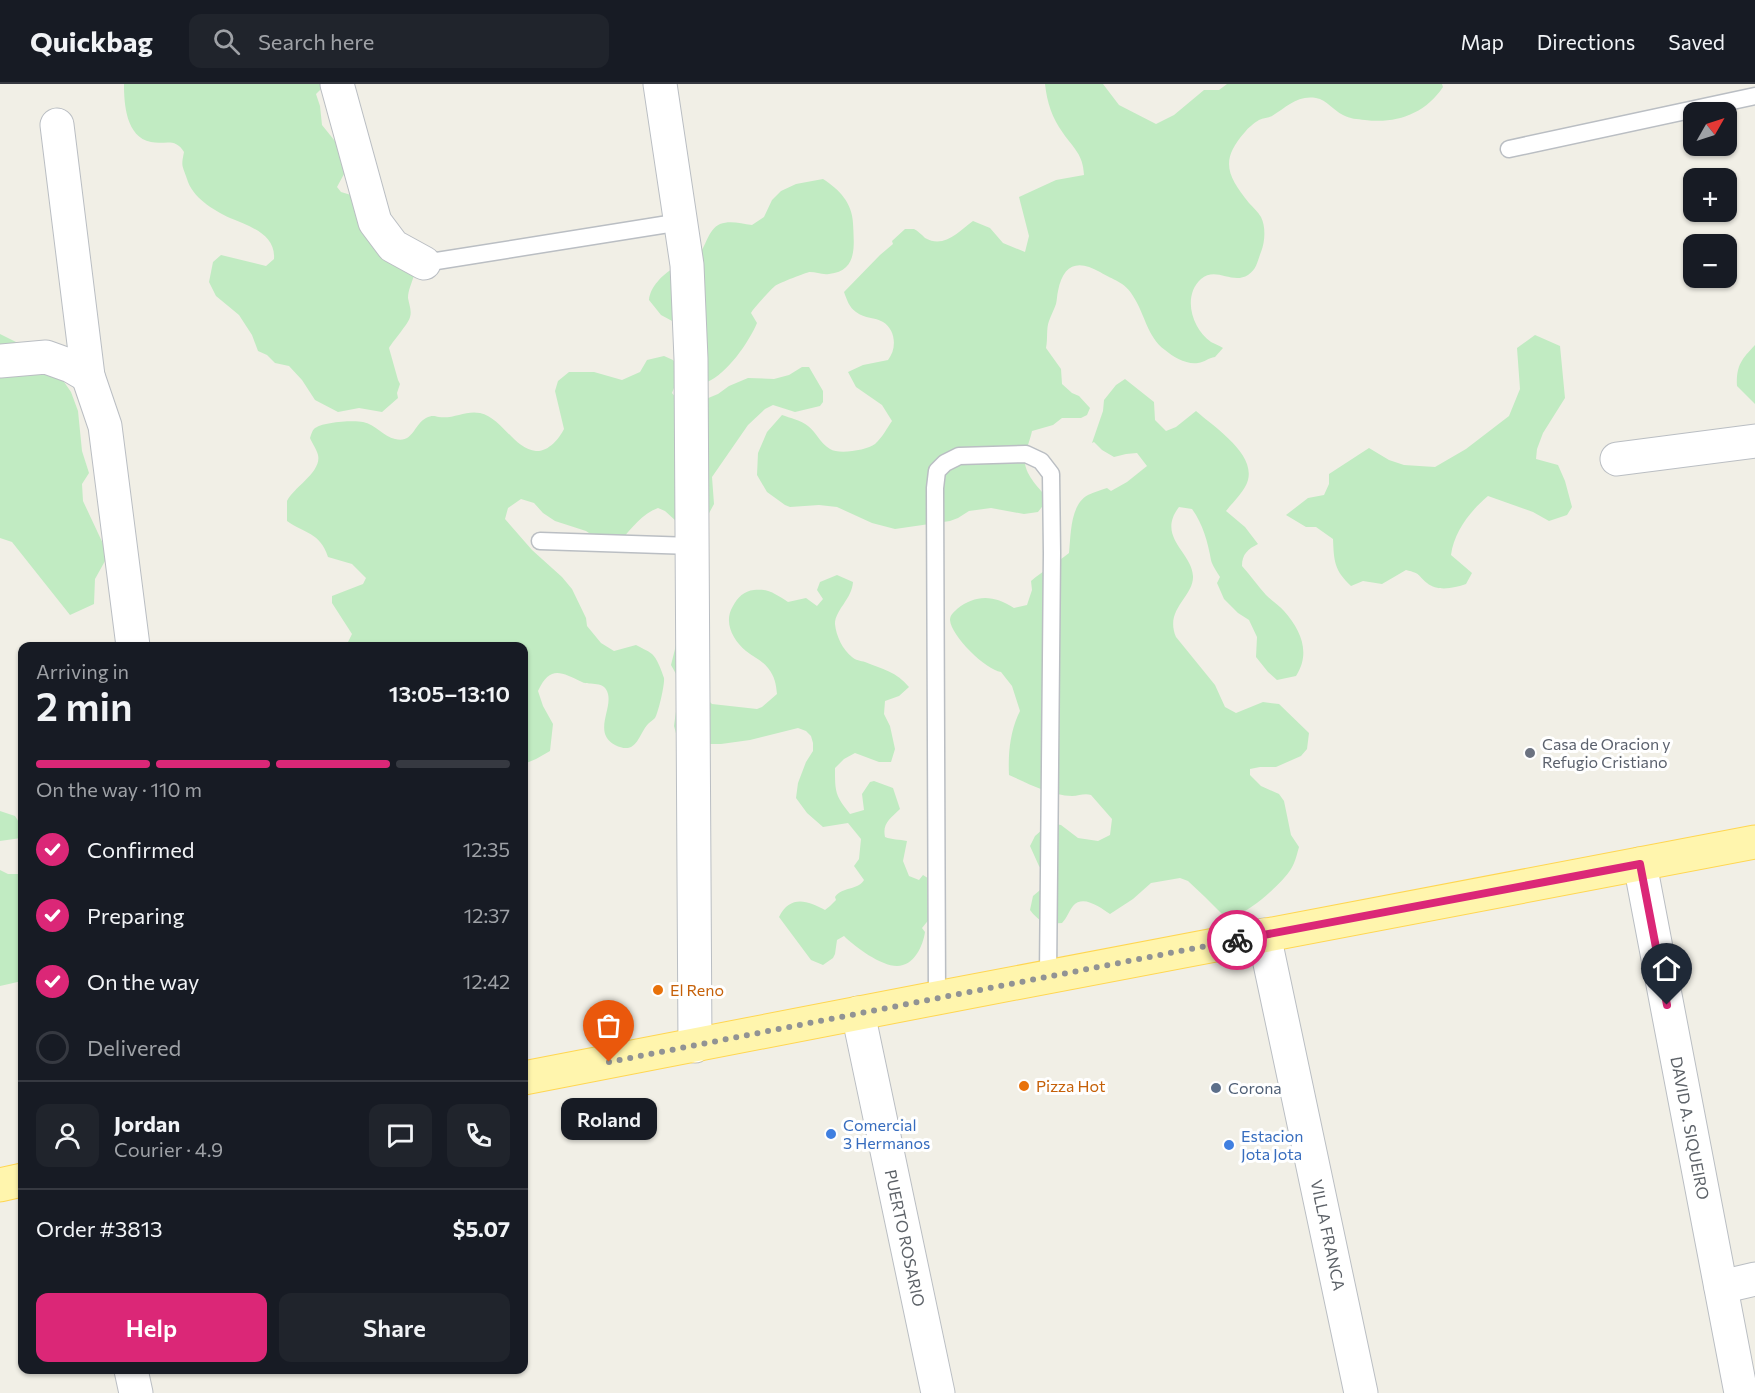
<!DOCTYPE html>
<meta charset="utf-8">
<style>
body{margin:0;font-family:Commissioner,sans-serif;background:#20242c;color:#f1f3f6;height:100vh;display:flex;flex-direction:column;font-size:22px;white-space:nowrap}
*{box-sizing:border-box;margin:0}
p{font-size:20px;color:#9ea1a6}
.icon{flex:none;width:33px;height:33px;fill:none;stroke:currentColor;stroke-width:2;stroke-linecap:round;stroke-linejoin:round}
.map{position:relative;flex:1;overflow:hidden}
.panel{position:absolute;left:18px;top:558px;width:510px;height:732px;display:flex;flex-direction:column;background:#171b24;border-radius:12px;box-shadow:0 2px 4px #0004}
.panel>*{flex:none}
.needle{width:39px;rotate:51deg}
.controls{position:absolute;left:1683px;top:18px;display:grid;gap:12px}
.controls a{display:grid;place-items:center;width:54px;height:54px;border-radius:12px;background:#171b24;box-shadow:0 2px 4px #0004;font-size:30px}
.pin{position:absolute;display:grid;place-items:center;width:51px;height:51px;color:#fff;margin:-62px -26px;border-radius:50% 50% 50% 0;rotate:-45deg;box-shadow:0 0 6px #0007}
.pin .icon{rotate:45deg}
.courier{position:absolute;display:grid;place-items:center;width:60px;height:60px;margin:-30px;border:4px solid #db2777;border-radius:50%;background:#fff;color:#222;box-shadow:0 2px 8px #0007}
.bubble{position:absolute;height:42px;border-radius:12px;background:#171b24;box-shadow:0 2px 4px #0004;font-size:20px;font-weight:600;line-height:42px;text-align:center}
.head em{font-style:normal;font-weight:600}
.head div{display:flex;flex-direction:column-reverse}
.head{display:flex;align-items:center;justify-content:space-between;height:102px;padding:0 18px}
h1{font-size:39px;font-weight:600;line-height:45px}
.bar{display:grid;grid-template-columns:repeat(4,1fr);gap:9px 6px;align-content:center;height:72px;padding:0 18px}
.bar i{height:8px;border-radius:4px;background:#363941}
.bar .on{background:#db2777}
.bar p{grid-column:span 4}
.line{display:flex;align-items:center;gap:15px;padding:0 18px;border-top:2px solid #363941}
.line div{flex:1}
.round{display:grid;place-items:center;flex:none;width:63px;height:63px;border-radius:12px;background:#20242c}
ol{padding:0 18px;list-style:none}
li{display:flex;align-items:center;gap:18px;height:66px}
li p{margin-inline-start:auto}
li .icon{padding:6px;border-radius:50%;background:#db2777;color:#fff;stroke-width:4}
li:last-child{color:#9ea1a6}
li i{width:33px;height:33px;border:3px solid #363941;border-radius:50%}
.button{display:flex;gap:12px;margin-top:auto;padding:12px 18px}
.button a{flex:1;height:69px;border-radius:12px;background:#db2777;color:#fff;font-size:24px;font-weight:600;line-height:69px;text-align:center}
.button a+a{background:#20242c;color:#f1f3f6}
header{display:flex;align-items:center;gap:36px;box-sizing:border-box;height:84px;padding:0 30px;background:#171b24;border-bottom:2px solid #363941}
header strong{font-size:28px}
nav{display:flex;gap:33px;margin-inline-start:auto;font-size:21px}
.search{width:420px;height:54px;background:#20242c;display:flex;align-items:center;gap:15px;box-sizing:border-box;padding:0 21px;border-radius:12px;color:#9ea1a6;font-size:22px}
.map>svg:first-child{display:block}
.green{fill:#c1ebc2}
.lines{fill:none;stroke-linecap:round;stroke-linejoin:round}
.lane-casing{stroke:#babec3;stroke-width:19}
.street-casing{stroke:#babec3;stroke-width:35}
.primary-casing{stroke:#ffd651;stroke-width:35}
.lane{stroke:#fff;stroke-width:16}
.street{stroke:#fff;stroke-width:33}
.primary{stroke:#fff5ad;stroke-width:33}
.done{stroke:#919394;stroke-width:6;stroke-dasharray:0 10.8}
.route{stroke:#db2777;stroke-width:8}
.worship-dot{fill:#6b7280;stroke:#fff;stroke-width:2}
.food-dot{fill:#e8710a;stroke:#fff;stroke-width:2}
.service-dot{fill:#5c6f8a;stroke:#fff;stroke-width:2}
.shop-dot{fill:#3f7fe0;stroke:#fff;stroke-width:2}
.labels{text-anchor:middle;stroke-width:6;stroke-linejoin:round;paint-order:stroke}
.worship-label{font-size:16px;fill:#5b616d;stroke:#fff;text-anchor:start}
.food-label{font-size:16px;fill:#c56008;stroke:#fff;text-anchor:start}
.service-label{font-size:16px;fill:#4e5e75;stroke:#fff;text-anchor:start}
.shop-label{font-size:16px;fill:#366cbe;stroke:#fff;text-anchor:start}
.street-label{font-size:16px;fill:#5d6268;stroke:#fff}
</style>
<header>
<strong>Quickbag</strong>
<div class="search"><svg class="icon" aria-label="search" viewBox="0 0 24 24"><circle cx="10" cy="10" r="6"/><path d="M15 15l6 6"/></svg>Search here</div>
<nav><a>Map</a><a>Directions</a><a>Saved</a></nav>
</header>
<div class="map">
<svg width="1755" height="1309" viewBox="0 0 1755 1309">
<rect width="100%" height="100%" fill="#f1efe6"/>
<g class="green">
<path d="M124 0H323V3L316 10 320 22 322 41 351 77 337 103 341 108 381 120 389 125 391 131 390 147 414 191C412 199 408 206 408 214 409 220 412 227 410 233 409 239 393 257 389 264L398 296 400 300 397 309 398 314 382 328 359 324 338 328 315 316 302 296 289 282 275 279 267 271 258 267 252 251 239 231 216 212 209 198 213 178 221 171 266 182 274 175C276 150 249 142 230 134 213 126 192 113 187 95 182 80 181 83 184 68 175 53 165 61 151 58 126 53 124 20 124 0Z"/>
<path d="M1045 0H1103L1119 21 1156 40 1174 31 1204 6H1219L1227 0H1442L1443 3C1425 30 1396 40 1365 36 1357 35 1350 35 1343 31 1333 26 1327 16 1316 14 1297 11 1287 23 1272 32 1268 34 1263 34 1259 36 1254 39 1248 44 1245 48 1219 77 1228 92 1249 119 1253 123 1258 128 1261 133 1266 143 1265 158 1261 168 1257 178 1257 185 1248 191 1232 201 1216 182 1201 195 1182 212 1192 245 1211 258 1215 260 1220 262 1223 264L1215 273C1208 274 1205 278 1198 279 1187 281 1173 273 1165 266 1147 253 1145 230 1133 212 1125 198 1113 196 1100 188 1078 175 1063 180 1058 207 1057 211 1057 216 1056 220 1054 226 1051 231 1049 237 1046 245 1048 255 1046 264L1061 285 1062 300 1072 309 1079 312 1090 324 1087 331 1081 334H1062L1053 341 1032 347C1030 357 1024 369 1025 379 1026 392 1040 405 1048 415L1038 428 1024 430 991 424 969 427 958 434 950 437 895 445 872 439 837 423 819 421 790 423 785 421 767 408 757 391 758 369 767 348 782 331C790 334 801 336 808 342 816 348 820 359 830 365 839 371 867 366 875 360 882 354 887 344 892 337L882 321 856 303 848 288 863 281 888 276C897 265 896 246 883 238 875 233 865 235 856 228 849 223 847 216 844 208L880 171 893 160 892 157 905 145H914C918 147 922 151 925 154 944 165 958 148 973 137L990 144 1003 159 1025 168 1029 152 1019 113 1056 96 1084 91C1083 70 1074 65 1063 49 1052 34 1047 18 1045 0Z"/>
<path d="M823 95C840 106 852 119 853 139 854 162 858 187 829 190 822 191 816 188 810 188 807 188 779 199 775 202 773 203 752 226 751 229L757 239C749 258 727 290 707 298L674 238 661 231 649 216C650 203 663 190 674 184 681 181 690 179 696 174 706 165 707 146 720 140 731 136 741 140 752 141L764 133 772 116 781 107 796 100Z"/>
<path d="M0 250 36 268 62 295 71 308 78 327 82 367 89 389 82 400 83 417 105 464V477L95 495 94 520 70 531 12 458 0 454Z"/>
<path d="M1535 251 1560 262 1565 314 1543 349 1537 365 1536 375 1558 381 1565 397 1572 423 1567 431 1549 437 1533 428 1488 412C1470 427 1454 448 1451 471L1472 489 1466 500C1454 504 1438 508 1427 499 1416 490 1422 490 1406 486L1382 500 1363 497 1351 502C1334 486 1334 477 1333 455L1316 443H1306L1286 431 1308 414 1324 411 1329 400V390L1369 364 1389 376 1404 381 1435 383 1466 365 1509 332 1520 305 1517 264Z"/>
<path d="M1755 261V320L1737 302C1736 281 1742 275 1755 261Z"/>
<path d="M664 272 673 276 681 286 672 309 677 315 701 317 718 310 729 302 748 294 774 295 789 291 802 283H809L823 307V318L820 322 795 328 773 321 765 325 748 341 712 393 714 420 707 433 676 437 665 427 658 424C642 430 632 444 621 456L598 455 586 447 555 437 543 429 534 419 521 415 508 424 505 435 532 466 562 493 572 505 586 534 587 542 601 559 614 567 636 561C641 564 647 566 652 570 657 574 662 588 664 594 665 600 658 630 655 634 653 636 650 638 648 640 638 651 637 672 615 661 593 649 612 626 608 610 605 596 590 602 582 598 561 588 550 581 538 607L543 622 553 640 550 667 536 675 524 680V562H346L352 550 332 519V512L363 500 366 494 352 480 328 473C320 448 305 450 287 437V417C294 403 322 388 318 371 317 366 312 359 310 354 311 351 312 347 314 345 321 338 353 336 363 338 375 340 384 353 395 355 413 360 414 340 426 334 432 331 434 332 439 333 454 335 466 326 480 329 502 334 515 366 536 367 548 368 559 355 564 345L555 307 558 297 569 288H594L622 296 640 288 647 276Z"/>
<path d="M1125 295 1154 318 1155 336 1166 347 1176 343 1196 327C1214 343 1255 369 1248 396 1245 407 1234 417 1226 427L1245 443 1258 460C1248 465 1242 470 1242 482 1250 491 1258 502 1266 511 1272 517 1279 521 1284 527 1301 546 1311 569 1296 592L1277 596 1268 588 1256 573 1257 553 1249 536 1238 529 1224 515 1217 499 1220 493C1217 488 1212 481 1211 476 1208 459 1203 440 1192 425L1179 423C1156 453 1192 468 1193 492 1194 513 1164 525 1176 553L1215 601 1225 623 1236 629 1263 618 1279 620 1309 649 1307 665 1301 672 1276 683H1260L1250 685V691L1261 702 1279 710 1284 717 1291 751 1299 763C1297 770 1295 779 1291 785 1283 798 1258 820 1245 827 1238 830 1229 830 1222 830L1205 813 1188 797 1180 794 1151 799 1133 815 1110 830C1101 824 1083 810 1073 822 1069 827 1067 834 1062 839 1046 840 1040 839 1030 826L1033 812 1046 801 1048 792 1039 782 1030 762 1035 752 1050 739 1061 741 1078 754 1098 757 1110 751 1112 735 1091 711C1084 709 1079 712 1072 712 1050 711 1029 700 1009 691 1008 669 1010 647 1020 627L1012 602 1001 588C986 586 951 552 950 536 950 531 954 528 957 525 976 510 994 511 1014 524L1027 521 1032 506 1031 497C1044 486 1057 479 1069 469 1071 450 1070 421 1088 411 1094 408 1101 406 1107 404L1111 407 1127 398 1147 382 1137 369 1126 370 1114 373 1102 366 1094 358 1092 359 1103 327 1104 316 1116 301Z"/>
<path d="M837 491 853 498C852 515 835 526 835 540 836 552 843 566 852 573 855 576 861 577 865 578 882 585 897 588 909 603L899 612 885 617 884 630 890 642 895 665 891 678H879L855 669 844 675 835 684C835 708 835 711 850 730L864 726 862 710 870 698 874 697 893 704 900 725C891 734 882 739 885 753 892 756 899 755 907 757L903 777 909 792 919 796 923 791 934 798 935 828 922 844 925 848C923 862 914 882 897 882 881 882 855 863 844 852L837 856 835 870 833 874 823 881 811 876 779 833C790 811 807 816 825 826L830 822 836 816 835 813C843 802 857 807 864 796L854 782 859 775 861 755 848 739 823 743 807 729 796 714 798 699 806 678 813 667V659L811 652 806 647 798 644 750 656 721 660H709L677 653 674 642 680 597 671 581 676 561 680 555 707 615 712 620 757 625 762 623 777 610C776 600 775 593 768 584 762 576 753 573 746 567 733 556 723 538 733 522 738 513 744 507 754 506 768 504 777 511 788 518L806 514 817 522 823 515 817 506 820 498Z"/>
<path d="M0 727 15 732 22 743 21 754 0 757Z"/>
<path d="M0 786 8 790H22V897L0 902Z"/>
</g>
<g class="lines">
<defs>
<g id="lane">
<path d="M1509 65 1755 12"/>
<path d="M424 179 681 138"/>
<path d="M540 457 692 462"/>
<path d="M937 914 935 404 937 387 945 379 959 372 1026 370 1041 377 1051 390 1052 469 1048 893"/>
</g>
<g id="street">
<path d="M337 0 375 138 393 162 424 179"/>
<path d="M660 0 687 181 691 275 695 962"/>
<path d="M57 41 88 292 105 342 133 562"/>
<path d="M0 277 46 273 71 282 88 292"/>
<path d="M1617 375 1755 357"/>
<path d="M1640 780 1741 1309"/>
<path d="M1264 851 1361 1309"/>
<path d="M858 929 938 1309"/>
<path d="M1721 1203 1755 1195"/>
<path d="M131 1286 136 1309"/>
</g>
<g id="primary">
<path d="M524 994 937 914 1755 758"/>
<path d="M0 1101 22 1096"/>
</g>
</defs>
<use href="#lane" class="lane-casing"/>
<use href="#street" class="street-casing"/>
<use href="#primary" class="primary-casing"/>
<use href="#lane" class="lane"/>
<use href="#street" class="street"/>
<use href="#primary" class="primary"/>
</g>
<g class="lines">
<path class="done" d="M609 978 1237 856"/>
<path class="route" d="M1237 856 1640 780 1667 921"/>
</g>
<circle class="worship-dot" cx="1530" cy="669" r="6"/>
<g class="food-dot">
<circle cx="658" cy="906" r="6"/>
<circle cx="1024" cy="1002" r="6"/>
</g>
<circle class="service-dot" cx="1216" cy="1004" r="6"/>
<g class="shop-dot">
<circle cx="831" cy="1050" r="6"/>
<circle cx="1229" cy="1061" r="6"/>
</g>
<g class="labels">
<g class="worship-label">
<text x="1542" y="666">Casa de Oracion y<tspan x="1542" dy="18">Refugio Cristiano</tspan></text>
</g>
<g class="food-label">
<text x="670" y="912">El Reno</text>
<text x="1036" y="1008">Pizza Hot</text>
</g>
<g class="service-label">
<text x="1228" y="1010">Corona</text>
</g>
<g class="shop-label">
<text x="843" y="1047">Comercial<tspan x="843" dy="18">3 Hermanos</tspan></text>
<text x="1241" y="1058">Estacion<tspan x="1241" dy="18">Jota Jota</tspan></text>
</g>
<g class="street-label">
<text transform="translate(1690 1044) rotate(79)" y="6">DAVID A. SIQUEIRO</text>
<text transform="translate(1328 1151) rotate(78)" y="6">VILLA FRANCA</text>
<text transform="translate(905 1154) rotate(78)" y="6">PUERTO ROSARIO</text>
</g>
</g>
</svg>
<div class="controls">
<a><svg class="needle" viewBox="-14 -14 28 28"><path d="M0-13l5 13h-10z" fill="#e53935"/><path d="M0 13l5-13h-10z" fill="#9ea1a6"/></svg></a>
<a>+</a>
<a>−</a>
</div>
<div class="pin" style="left:609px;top:978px;background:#ea580c"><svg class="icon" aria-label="bag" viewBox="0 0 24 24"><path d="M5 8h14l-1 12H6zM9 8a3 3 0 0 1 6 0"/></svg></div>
<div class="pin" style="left:1667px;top:921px;background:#1f2937"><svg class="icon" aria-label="home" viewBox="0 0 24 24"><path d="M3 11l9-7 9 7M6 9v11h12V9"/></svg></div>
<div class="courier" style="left:1237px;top:856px"><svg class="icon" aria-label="bike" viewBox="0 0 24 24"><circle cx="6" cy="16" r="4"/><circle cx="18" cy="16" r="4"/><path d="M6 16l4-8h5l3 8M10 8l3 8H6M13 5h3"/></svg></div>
<div class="bubble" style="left:561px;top:1014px;width:96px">Roland</div>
<section class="panel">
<div class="head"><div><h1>2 min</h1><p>Arriving in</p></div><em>13:05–13:10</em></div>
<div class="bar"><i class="on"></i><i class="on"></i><i class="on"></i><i></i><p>On the way · 110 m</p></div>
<ol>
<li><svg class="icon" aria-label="check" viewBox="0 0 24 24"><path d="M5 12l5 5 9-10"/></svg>Confirmed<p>12:35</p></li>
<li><svg class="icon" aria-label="check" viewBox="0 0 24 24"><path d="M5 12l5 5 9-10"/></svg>Preparing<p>12:37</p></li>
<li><svg class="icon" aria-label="check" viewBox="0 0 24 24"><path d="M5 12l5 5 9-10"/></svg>On the way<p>12:42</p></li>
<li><i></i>Delivered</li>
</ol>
<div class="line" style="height:108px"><a class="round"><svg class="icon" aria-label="person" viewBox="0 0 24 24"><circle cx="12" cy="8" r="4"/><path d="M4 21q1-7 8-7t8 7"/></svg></a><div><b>Jordan</b><p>Courier · 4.9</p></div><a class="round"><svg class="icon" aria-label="chat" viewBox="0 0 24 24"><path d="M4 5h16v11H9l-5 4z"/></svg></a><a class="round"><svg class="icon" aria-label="phone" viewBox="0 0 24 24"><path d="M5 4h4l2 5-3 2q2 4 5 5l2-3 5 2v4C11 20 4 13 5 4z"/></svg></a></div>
<div class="line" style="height:78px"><div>Order #3813</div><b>$5.07</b></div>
<div class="button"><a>Help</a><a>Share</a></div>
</section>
</div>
